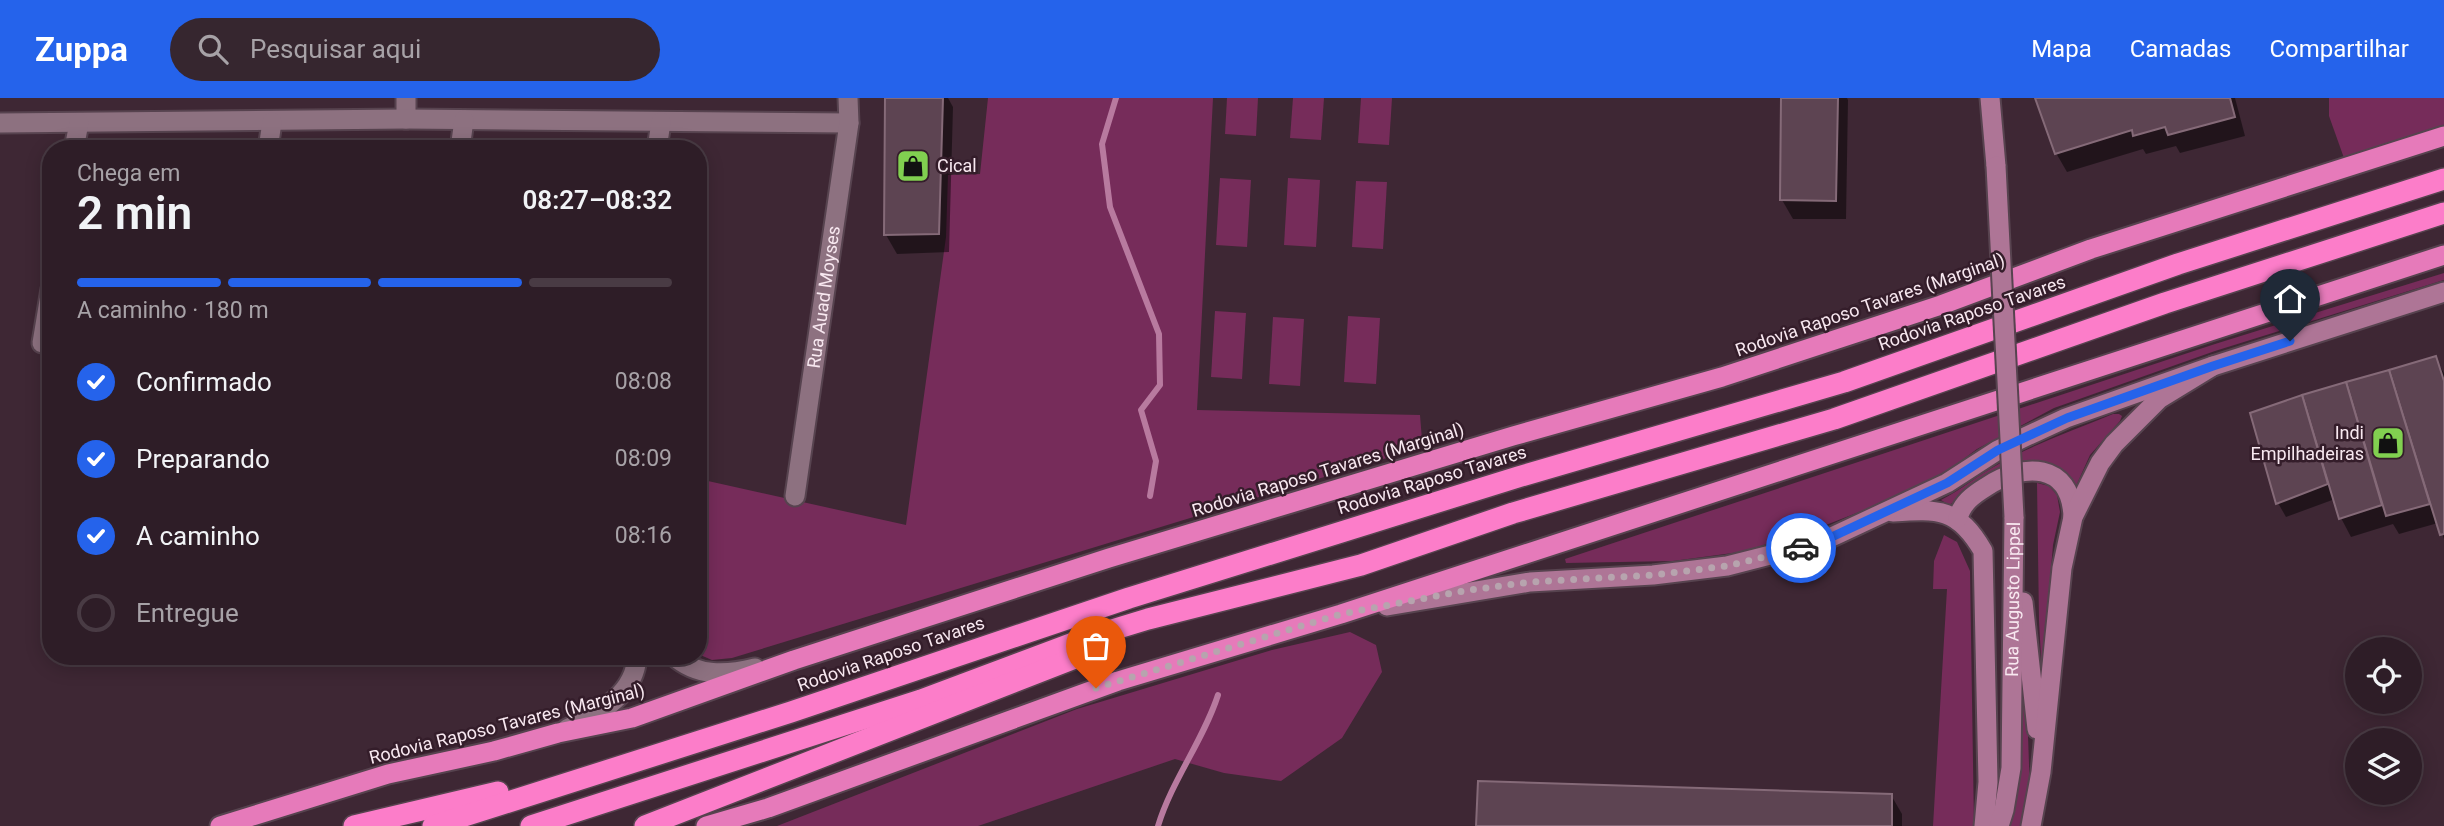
<!DOCTYPE html>
<html lang="pt">
<meta charset="utf-8">
<style>
body{margin:0;font-family:Roboto,sans-serif;background:#36262f;color:#f1f3f6;height:100vh;display:flex;flex-direction:column;font-size:26px;white-space:nowrap}
*{box-sizing:border-box;margin:0}
p{font-size:23px;color:#a7a2a7}
.icon{flex:none;width:38px;height:38px;fill:none;stroke:currentColor;stroke-width:2;stroke-linecap:round;stroke-linejoin:round}
.map{position:relative;flex:1;overflow:hidden}
.side{position:absolute;left:42px;top:42px;width:665px;height:525px;display:flex;flex-direction:column;background:#2e1d27;border-radius:28px;box-shadow:0 4px 18px #0003,0 0 0 2px #493b44}
.side>*{flex:none}
.buttons{position:absolute;left:2345px;top:539px;display:grid;gap:14px}
.buttons a{display:grid;place-items:center;width:77px;height:77px;border-radius:50%;background:#2e1d27;box-shadow:0 4px 18px #0003,0 0 0 2px #493b44;font-size:35px}
.pin{position:absolute;display:grid;place-items:center;width:60px;height:60px;color:#fff;margin:-72px -30px;border-radius:50% 50% 50% 0;rotate:-45deg;box-shadow:0 0 7px #0007}
.pin .icon{rotate:45deg}
.courier{position:absolute;display:grid;place-items:center;width:70px;height:70px;margin:-35px;border:5px solid #2563eb;border-radius:50%;background:#fff;color:#222;box-shadow:0 2px 9px #0007}
.headline em{font-style:normal;font-weight:600}
.headline div{display:flex;flex-direction:column-reverse}
.headline{display:flex;align-items:center;justify-content:space-between;height:119px;padding:0 35px}
h1{font-size:46px;font-weight:600;line-height:52px}
.bar{display:grid;grid-template-columns:repeat(4,1fr);gap:10px 7px;align-content:center;height:84px;padding:0 35px}
.bar i{height:9px;border-radius:5px;background:#493b44}
.bar .on{background:#2563eb}
.bar p{grid-column:span 4}
ol{padding:0 35px;list-style:none}
li{display:flex;align-items:center;gap:21px;height:77px}
li p{margin-inline-start:auto}
li .icon{padding:7px;border-radius:50%;background:#2563eb;color:#fff;stroke-width:4}
li:last-child{color:#a7a2a7}
li i{width:38px;height:38px;border:4px solid #493b44;border-radius:50%}
header{display:flex;align-items:center;gap:42px;box-sizing:border-box;height:98px;padding:0 35px;background:#2563eb;color:#fff}
header strong{font-size:33px}
nav{display:flex;gap:38px;margin-inline-start:auto;font-size:24px}
.search{width:490px;height:63px;background:#36262f;display:flex;align-items:center;gap:18px;box-sizing:border-box;padding:0 24px;border-radius:38px;color:#a7a2a7;font-size:26px}
.map>svg:first-child{display:block}
.green{fill:#762c5a}
.shadow{fill:#0007}
.lines{fill:none;stroke-linecap:round;stroke-linejoin:round}
.stream{stroke:#b87a9f;stroke-width:6}
.building{fill:#5d4452;stroke:#856a78;stroke-width:2}
.minor-casing{stroke:#57434f;stroke-width:23}
.secondary-casing{stroke:#57434f;stroke-width:23}
.trunk-casing{stroke:#57434f;stroke-width:23}
.motorway-casing{stroke:#57434f;stroke-width:24}
.minor{stroke:#8d7180;stroke-width:19}
.secondary{stroke:#ae7596;stroke-width:19}
.trunk{stroke:#e67aba;stroke-width:19}
.motorway{stroke:#fc7dc9;stroke-width:21}
.secondary-bridge-casing{stroke:#57434f;stroke-width:23;stroke-linecap:butt}
.secondary-bridge{stroke:#ae7596;stroke-width:19}
.done{stroke:#b7a4ae;stroke-width:7;stroke-dasharray:0 12.6}
.route{stroke:#2563eb;stroke-width:9}
.labels{text-anchor:middle;stroke-width:5;stroke-linejoin:round;paint-order:stroke}
.poi-label{font-size:18px;fill:#f8e8f0;stroke:#341d2a;text-anchor:start}
.street-label{font-size:18px;fill:#f8e8f0;stroke:#341d2a}
</style>
<header>
<strong>Zuppa</strong>
<div class="search"><svg class="icon" aria-label="search" viewBox="0 0 24 24"><circle cx="10" cy="10" r="6"/><path d="M15 15l6 6"/></svg>Pesquisar aqui</div>
<nav><a>Mapa</a><a>Camadas</a><a>Compartilhar</a></nav>
</header>
<div class="map">
<svg width="2444" height="728" viewBox="0 0 2444 728">
<rect width="100%" height="100%" fill="#3e2734"/>
<g class="green">
<path d="M988 0H1213L1197 312 1420 317 1422 342 1416 351 732 560 712 562 698 556 699 381 906 427 946 139 948 77 980 76Z"/>
<path d="M1227 0H1258L1256 38 1225 36Z"/>
<path d="M1293 0H1324L1321 42 1290 40Z"/>
<path d="M1361 0H1392L1389 47 1358 45Z"/>
<path d="M2329 0H2444V28L2344 60 2329 18Z"/>
<path d="M111 43 213 49 217 51H109Z"/>
<path d="M1220 80 1251 82 1247 149 1216 147Z"/>
<path d="M1288 80 1320 82 1316 149 1284 147Z"/>
<path d="M1356 83 1387 84 1383 151 1352 149Z"/>
<path d="M2444 175V182L2215 253 2054 310 1977 351 1942 377 1877 407 1808 434 1740 454 1673 463 1566 465 1565 461 2215 246Z"/>
<path d="M1215 213 1246 215 1242 281 1211 279Z"/>
<path d="M1348 218 1380 220 1376 286 1344 284Z"/>
<path d="M1273 219 1304 221 1300 288 1269 286Z"/>
<path d="M2113 316H2119L2122 318 2120 323 2090 357 2076 388C2033 335 1991 384 1949 407L1941 402C1961 392 1978 377 1997 367 2034 346 2074 332 2113 316Z"/>
<path d="M2037 385 2049 388 2057 397 2060 414 2053 447 2042 577 2039 523Z"/>
<path d="M1944 437 1957 444 1970 473 1974 728H1933L1947 491H1933L1934 463Z"/>
<path d="M1350 534 1376 547 1382 574 1342 640 1281 683 1224 675 1175 661 978 728H777L1077 611 1272 552Z"/>
<path d="M2022 575 2026 580 2030 695 2023 728H2005L2019 582Z"/>
</g>
<g class="shadow">
<path d="M887 0H948L953 9 949 154 897 156 886 137Z"/>
<path d="M1783 0H1847L1848 2 1846 121H1793L1782 102Z"/>
<path d="M2037 0H2235L2245 38 2180 55 2176 48 2146 56 2143 51 2067 74 2056 55Z"/>
<path d="M2435 260 2444 275V441L2438 425 2399 436 2393 426 2351 439 2341 420 2335 401 2286 419 2278 405 2302 299Z"/>
<path d="M1891 697 1902 716V728H1478Z"/>
</g>
<g class="lines">
<g class="stream">
<path d="M1116 0 1102 46 1110 109 1159 236 1160 287 1141 312 1156 363 1150 398"/>
<path d="M1158 728C1172 682 1203 643 1218 597"/>
</g>
</g>
<g class="building">
<path d="M885 0H943L939 136 884 137Z"/>
<path d="M1781 0H1838L1836 103 1780 102Z"/>
<path d="M2035 0H2230L2235 19 2168 37 2165 29 2133 38 2132 32 2055 56Z"/>
<path d="M2436 258 2444 283V436L2440 437 2389 272Z"/>
<path d="M2389 272 2430 406 2386 418 2346 284Z"/>
<path d="M2346 284 2382 407 2339 421 2302 297Z"/>
<path d="M2302 297 2328 386 2276 406 2250 315Z"/>
<path d="M1478 683 1892 696V728H1476Z"/>
</g>
<g class="lines">
<defs>
<g id="minor">
<path d="M406 21V0"/>
<path d="M0 25 406 21 849 25"/>
<path d="M74 51 79 25"/>
<path d="M268 51 272 24"/>
<path d="M460 51 464 22"/>
<path d="M657 51 661 24"/>
<path d="M42 245 51 191"/>
<path id="s1" d="M795 398 849 25 848 0"/>
<path d="M674 558C697 579 727 577 755 570"/>
<path d="M567 631C598 615 635 598 637 558"/>
</g>
<g id="secondary">
<path d="M1990 0 1996 68"/>
<path d="M1893 414C1939 411 1958 410 1983 453L1988 684 1984 728"/>
<path d="M1958 420C1962 405 1973 397 1986 389 2023 364 2071 364 2073 419"/>
<path d="M2023 504 2037 631"/>
<path d="M1387 508 1530 484 1653 477 1727 468 1821 444 1947 385 1998 352 2027 338 2066 320 2213 268"/>
<path id="s2" d="M1999 728 2004 712 2011 670 2014 419"/>
<path d="M2031 728 2041 674 2062 470 2073 419 2100 365 2114 346 2159 301 2213 268 2444 194"/>
</g>
<g id="trunk">
<path d="M220 728 388 676 494 653 558 635 632 620 794 562 1109 460 1513 338 1722 279 1941 207 2091 151 2444 38"/>
<path d="M706 728 768 710 1118 583 1341 516 2444 157"/>
</g>
<g id="motorway">
<path d="M354 728 498 694"/>
<path d="M433 728 791 614 1129 500 1518 379 1844 284 2178 166 2444 81"/>
<path d="M531 728 921 602 1089 539 1148 521 1361 467 1513 415 1834 321 2165 205 2444 115"/>
<path d="M645 728 1093 553"/>
</g>
</defs>
<use href="#minor" class="minor-casing"/>
<use href="#secondary" class="secondary-casing"/>
<use href="#trunk" class="trunk-casing"/>
<use href="#motorway" class="motorway-casing"/>
<use href="#minor" class="minor"/>
<use href="#secondary" class="secondary"/>
<use href="#trunk" class="trunk"/>
<use href="#motorway" class="motorway"/>
<defs>
<path id="secondary-bridge" d="M1996 68 2014 419"/>
</defs>
<use href="#secondary-bridge" class="secondary-bridge-casing"/>
<use href="#secondary-bridge" class="secondary-bridge"/>
</g>
<g class="lines">
<path class="done" d="M1096 590 1341 516 1463 493 1530 484 1653 477 1727 468 1801 450"/>
<path class="route" d="M1801 450 1821 444 1947 385 1998 352 2067 320 2213 268 2290 243"/>
</g>
<defs>
<symbol id="shop-square" viewBox="-11 -11 22 22"><rect x="-9" y="-9" width="18" height="18" rx="4" fill="#81d050" stroke="#341d2a"/><path d="M-5-2.5h2.3a2.7 3.5 0 0 1 5.4 0H5L5.5 6h-11ZM-1.5-2.5h3a1.5 2.3 0 0 0-3 0Z" fill="#111"/></symbol>
</defs>
<g fill-rule="evenodd">
<use href="#shop-square" x="894" y="49" width="38" height="38"/>
<use href="#shop-square" x="2369" y="326" width="38" height="38"/>
</g>
<g class="labels">
<g class="poi-label">
<text x="937" y="74">Cical</text>
<text x="2364" y="341" text-anchor="end">Indi<tspan x="2364" dy="21">Empilhadeiras</tspan></text>
</g>
<g class="street-label">
<text dy="6" stroke="none"><textPath href="#s1" startOffset="201">Rua Auad Moyses</textPath></text>
<text transform="translate(1870 207) rotate(-19)" y="6">Rodovia Raposo Tavares (Marginal)</text>
<text transform="translate(1972 215) rotate(-19)" y="6">Rodovia Raposo Tavares</text>
<text transform="translate(1328 372) rotate(-17)" y="6">Rodovia Raposo Tavares (Marginal)</text>
<text transform="translate(1432 382) rotate(-17)" y="6">Rodovia Raposo Tavares</text>
<text dy="6" stroke="none"><textPath href="#s2" startOffset="228">Rua Augusto Lippel</textPath></text>
<text transform="translate(891 556) rotate(-19)" y="6">Rodovia Raposo Tavares</text>
<text transform="translate(507 626) rotate(-14)" y="6">Rodovia Raposo Tavares (Marginal)</text>
</g>
</g>
</svg>
<div class="buttons">
<a><svg class="icon" aria-label="locate" viewBox="0 0 24 24"><circle cx="12" cy="12" r="6"/><path d="M12 2v4M12 18v4M2 12h4M18 12h4"/></svg></a>
<a><svg class="icon" aria-label="layers" viewBox="0 0 24 24"><path d="M12 4l9 5-9 5-9-5zM3 14l9 5 9-5"/></svg></a>
</div>
<div class="pin" style="left:1096px;top:590px;background:#ea580c"><svg class="icon" aria-label="bag" viewBox="0 0 24 24"><path d="M5 8h14l-1 12H6zM9 8a3 3 0 0 1 6 0"/></svg></div>
<div class="pin" style="left:2290px;top:243px;background:#1f2937"><svg class="icon" aria-label="home" viewBox="0 0 24 24"><path d="M3 11l9-7 9 7M6 9v11h12V9"/></svg></div>
<div class="courier" style="left:1801px;top:450px"><svg class="icon" aria-label="car" viewBox="0 0 24 24"><path d="M5 17H2v-5l4-1 3-4h7l3 4 3 1v5h-3M9 17h6M6 11h13"/><circle cx="7" cy="17" r="2"/><circle cx="17" cy="17" r="2"/></svg></div>
<section class="side">
<div class="headline"><div><h1>2 min</h1><p>Chega em</p></div><em>08:27–08:32</em></div>
<div class="bar"><i class="on"></i><i class="on"></i><i class="on"></i><i></i><p>A caminho · 180 m</p></div>
<ol>
<li><svg class="icon" aria-label="check" viewBox="0 0 24 24"><path d="M5 12l5 5 9-10"/></svg>Confirmado<p>08:08</p></li>
<li><svg class="icon" aria-label="check" viewBox="0 0 24 24"><path d="M5 12l5 5 9-10"/></svg>Preparando<p>08:09</p></li>
<li><svg class="icon" aria-label="check" viewBox="0 0 24 24"><path d="M5 12l5 5 9-10"/></svg>A caminho<p>08:16</p></li>
<li><i></i>Entregue</li>
</ol>
</section>
</div>
